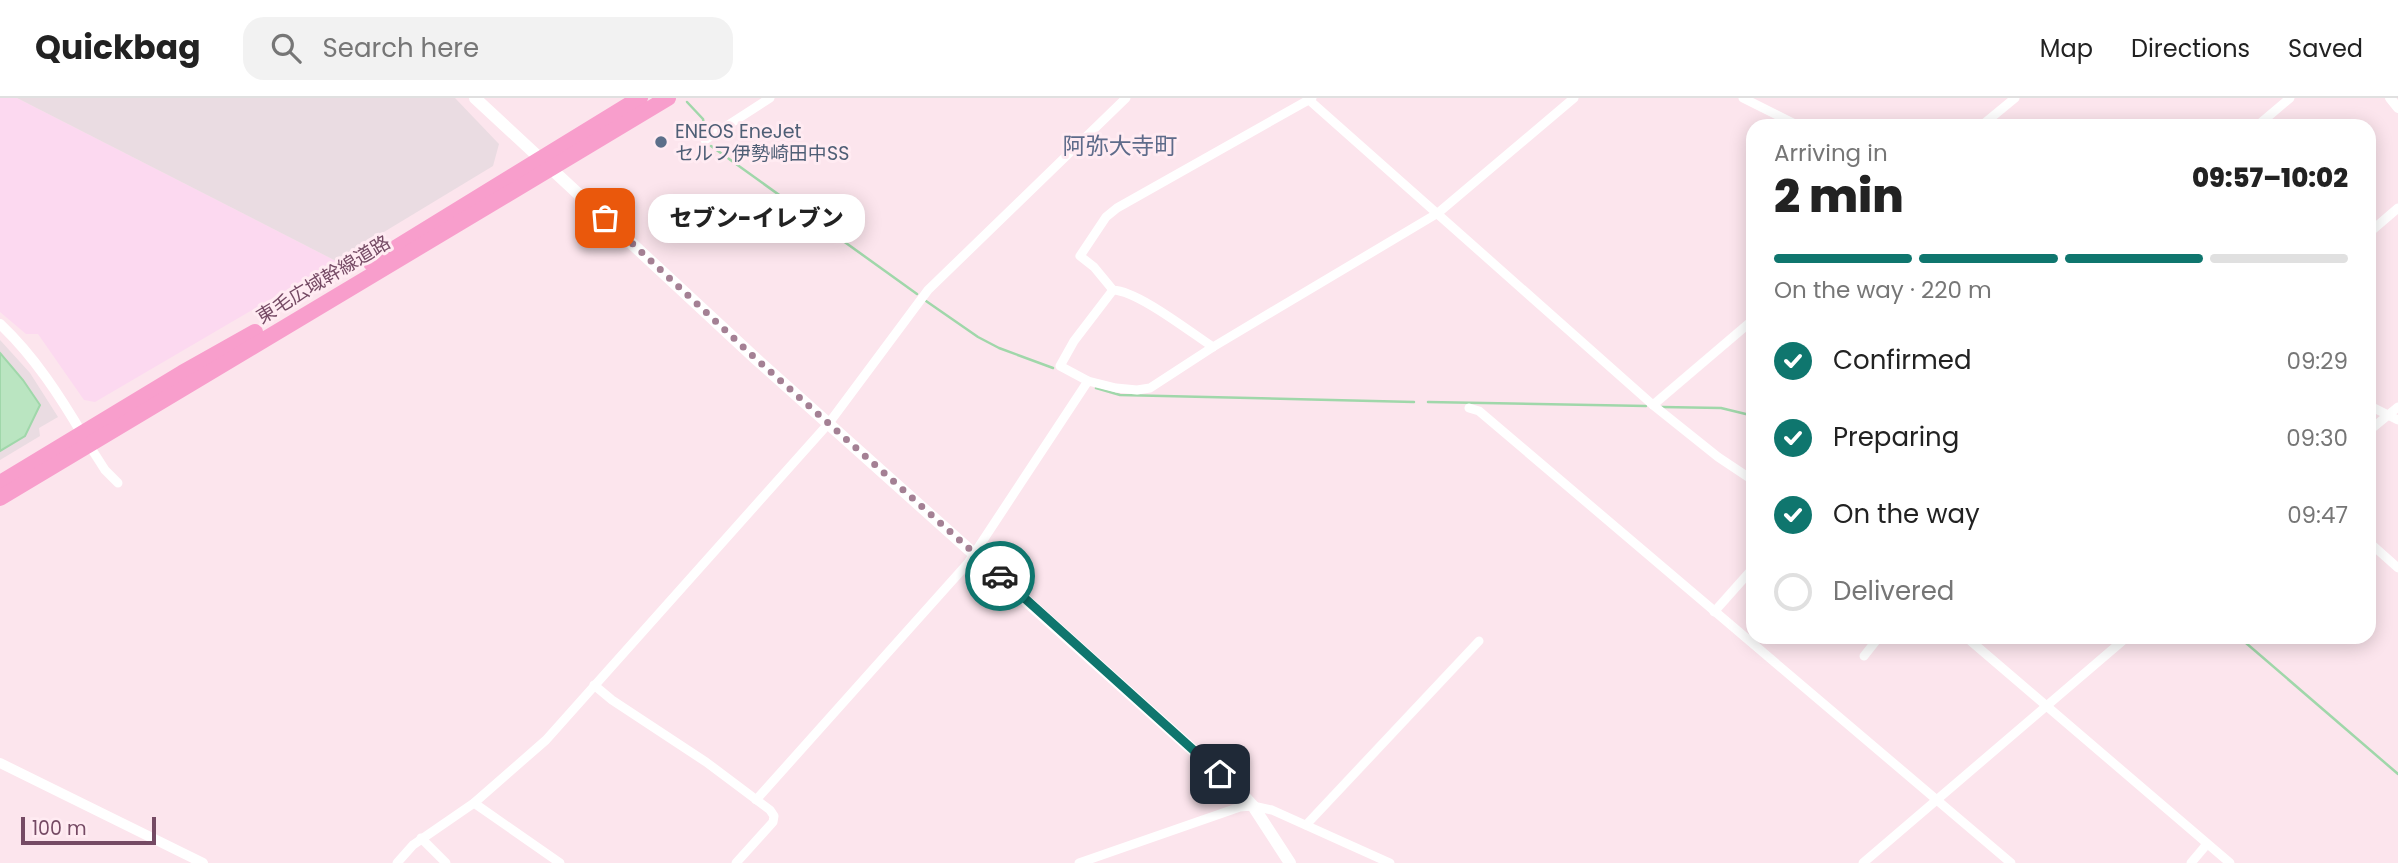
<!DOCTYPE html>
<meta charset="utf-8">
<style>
body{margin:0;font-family:Poppins,"Noto Sans JP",sans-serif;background:#f2f2f2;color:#222;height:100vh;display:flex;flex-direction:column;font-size:26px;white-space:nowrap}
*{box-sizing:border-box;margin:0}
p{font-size:23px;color:#767676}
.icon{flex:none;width:38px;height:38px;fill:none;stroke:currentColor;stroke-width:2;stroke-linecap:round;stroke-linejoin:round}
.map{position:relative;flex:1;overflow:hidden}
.drawer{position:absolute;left:1746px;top:21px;width:630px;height:525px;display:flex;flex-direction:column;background:#fff;border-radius:21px;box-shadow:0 4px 18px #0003}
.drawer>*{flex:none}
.scale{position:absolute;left:21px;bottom:18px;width:135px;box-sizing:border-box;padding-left:7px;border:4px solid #754a64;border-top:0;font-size:19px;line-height:24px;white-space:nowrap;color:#754a64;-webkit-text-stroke:5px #ffebf2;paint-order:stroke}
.pin{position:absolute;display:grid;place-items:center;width:60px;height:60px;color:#fff;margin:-30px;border-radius:14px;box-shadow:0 4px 10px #0006}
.courier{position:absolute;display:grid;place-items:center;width:70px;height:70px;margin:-35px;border:5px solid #0f766e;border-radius:50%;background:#fff;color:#222;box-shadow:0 2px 9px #0007}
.bubble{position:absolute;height:49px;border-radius:21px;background:#fff;box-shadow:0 4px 18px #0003;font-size:23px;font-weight:800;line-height:49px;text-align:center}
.summary em{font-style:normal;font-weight:800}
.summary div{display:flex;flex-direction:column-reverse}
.summary{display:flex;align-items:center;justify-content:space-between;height:119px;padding:0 28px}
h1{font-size:46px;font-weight:800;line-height:52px}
.bar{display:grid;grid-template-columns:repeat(4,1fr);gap:10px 7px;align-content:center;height:84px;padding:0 28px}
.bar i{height:9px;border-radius:5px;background:#e0e0e0}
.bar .active{background:#0f766e}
.bar p{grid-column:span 4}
ol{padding:0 28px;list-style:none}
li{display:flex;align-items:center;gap:21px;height:77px}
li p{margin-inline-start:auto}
li .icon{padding:7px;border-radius:50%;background:#0f766e;color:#fff;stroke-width:4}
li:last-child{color:#767676}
li i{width:38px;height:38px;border:4px solid #e0e0e0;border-radius:50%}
header{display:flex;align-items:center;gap:42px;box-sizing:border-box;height:98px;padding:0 35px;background:#fff;border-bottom:2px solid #e0e0e0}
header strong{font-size:33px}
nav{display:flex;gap:38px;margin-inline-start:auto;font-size:24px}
.search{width:490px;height:63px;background:#f2f2f2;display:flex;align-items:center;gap:18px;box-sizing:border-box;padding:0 24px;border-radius:21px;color:#767676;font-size:26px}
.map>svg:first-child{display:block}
.commercial{fill:#fcd9f0}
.industrial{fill:#eadce2}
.water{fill:#bae5c1;stroke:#a0d7aa;stroke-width:2}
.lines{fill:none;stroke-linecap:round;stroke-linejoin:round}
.stream{stroke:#a0d7aa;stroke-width:2.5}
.minor{stroke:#fff;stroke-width:9}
.tertiary{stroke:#fff;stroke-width:10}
.secondary{stroke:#fff;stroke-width:12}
.trunk{stroke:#f89ecc;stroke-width:16}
.done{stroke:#a48094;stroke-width:7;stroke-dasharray:0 12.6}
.route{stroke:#0f766e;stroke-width:9}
.service-dot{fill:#5c6f8a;stroke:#ffebf2;stroke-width:2.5}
.labels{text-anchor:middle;stroke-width:6;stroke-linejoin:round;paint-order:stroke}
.service-label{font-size:19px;fill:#4e5e75;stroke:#ffebf2;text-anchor:start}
.street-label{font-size:19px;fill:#754a64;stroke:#ffebf2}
.quarter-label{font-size:23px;fill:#5e6b8a;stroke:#ffebf2}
</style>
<header>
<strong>Quickbag</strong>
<div class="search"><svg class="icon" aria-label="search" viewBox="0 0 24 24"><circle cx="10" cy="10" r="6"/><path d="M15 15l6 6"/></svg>Search here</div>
<nav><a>Map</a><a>Directions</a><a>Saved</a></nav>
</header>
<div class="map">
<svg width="2398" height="765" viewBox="0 0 2398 765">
<rect width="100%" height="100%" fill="#fce5ed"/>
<path class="commercial" d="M0 0H17L336 163 95 304 84 302 38 236H26L0 214Z"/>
<g class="industrial">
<path d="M17 0H455L499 46 493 68 336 163Z"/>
<path d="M0 242 30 275 58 319 39 330 40 338 0 362Z"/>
</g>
<path class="water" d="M0 255 23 282 40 307 25 338 0 353Z"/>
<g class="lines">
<g class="stream">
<path d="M687 4 703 21 705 34"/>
<path d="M711 48 917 196"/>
<path d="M926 203 978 239 999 250 1053 270"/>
<path d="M1096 290 1120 297 1414 304"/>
<path d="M1428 304 1646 308"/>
<path d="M1662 309 1721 310 1754 318"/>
<path d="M2239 539 2398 676"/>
</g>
<g class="minor">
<path d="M1743 0 1799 28"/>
<path d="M1309 2 1653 307 1718 359 1754 383"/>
<path d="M1981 28 2015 0"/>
<path d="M2257 28 2290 0"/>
<path d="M705 42 770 0"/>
<path d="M2370 134 2398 110"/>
<path d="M1113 192 1074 243 1060 268 1088 283 1116 290 1137 292 1150 290 1213 249 1438 115 1574 0"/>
<path d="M1213 249C1190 234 1138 193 1113 192L1094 169 1080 158 1106 119 1117 110 1312 0"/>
<path d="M1653 307 1754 221"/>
<path d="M2370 308 2398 322"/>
<path d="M1469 310 1479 313 2011 765"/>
<path d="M2370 332 2398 309"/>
<path d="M89 347 105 372 118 385"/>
<path d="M2370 445 2398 470"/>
<path d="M1714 514 1754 469"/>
<path d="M1966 539 2230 765"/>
<path d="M1864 558 1879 539"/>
<path d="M594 587 612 602 706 664 770 712 774 718 773 724 736 765"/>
<path d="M756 702 968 465 1088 283"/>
<path d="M474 705 560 765"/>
<path d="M1306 727 1479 543"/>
<path d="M421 740 446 765"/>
<path d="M397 765 413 747 474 705 546 642 829 325 928 192 1126 0"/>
<path d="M1079 765 1240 709 1253 708 1272 712 1390 765"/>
<path d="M1863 765 2127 539"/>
<path d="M2191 765 2207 746"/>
</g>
<g class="tertiary">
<path d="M1308 0 1309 2"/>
<path d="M2390 0 2398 10"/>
<path d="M0 226C34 258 60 298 84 339"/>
<path d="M0 665 203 765"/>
</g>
<path class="secondary" d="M475 0 755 260 1242 696 1253 708 1290 765"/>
<g class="trunk">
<path d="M371 165 640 0"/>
<path d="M0 385 182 275 255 234"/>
<path d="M0 400 668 0"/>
</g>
</g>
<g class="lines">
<path class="done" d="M605 120 755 260 1000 478"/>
<path class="route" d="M1000 478 1220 676"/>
</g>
<circle class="service-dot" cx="661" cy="44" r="7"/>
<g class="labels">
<g class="service-label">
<text x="675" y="40">ENEOS EneJet<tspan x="675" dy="22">セルフ伊勢崎田中SS</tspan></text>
</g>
<g class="street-label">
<text transform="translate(323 181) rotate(-31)" y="7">東毛広域幹線道路</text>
</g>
<g class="quarter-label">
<text x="1120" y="56">阿弥大寺町</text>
</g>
</g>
</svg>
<div class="scale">100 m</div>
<div class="pin" style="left:605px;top:120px;background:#ea580c"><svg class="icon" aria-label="bag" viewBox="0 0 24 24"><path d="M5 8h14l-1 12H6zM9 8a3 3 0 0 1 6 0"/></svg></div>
<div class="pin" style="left:1220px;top:676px;background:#1f2937"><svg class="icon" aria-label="home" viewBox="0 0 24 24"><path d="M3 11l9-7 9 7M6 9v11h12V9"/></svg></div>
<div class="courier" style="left:1000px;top:478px"><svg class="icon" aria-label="car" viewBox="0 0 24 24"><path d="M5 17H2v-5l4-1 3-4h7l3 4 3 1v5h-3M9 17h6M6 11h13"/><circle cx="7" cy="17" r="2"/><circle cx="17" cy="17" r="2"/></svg></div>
<div class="bubble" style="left:648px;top:96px;width:217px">セブン-イレブン</div>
<section class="drawer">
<div class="summary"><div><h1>2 min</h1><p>Arriving in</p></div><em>09:57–10:02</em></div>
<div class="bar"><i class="active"></i><i class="active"></i><i class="active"></i><i></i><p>On the way · 220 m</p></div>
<ol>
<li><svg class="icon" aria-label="check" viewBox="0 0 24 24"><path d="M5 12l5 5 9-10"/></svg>Confirmed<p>09:29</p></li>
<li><svg class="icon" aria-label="check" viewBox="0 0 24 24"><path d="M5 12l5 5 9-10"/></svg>Preparing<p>09:30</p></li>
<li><svg class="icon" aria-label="check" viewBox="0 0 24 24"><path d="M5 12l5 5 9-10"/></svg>On the way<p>09:47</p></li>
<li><i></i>Delivered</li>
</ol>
</section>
</div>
